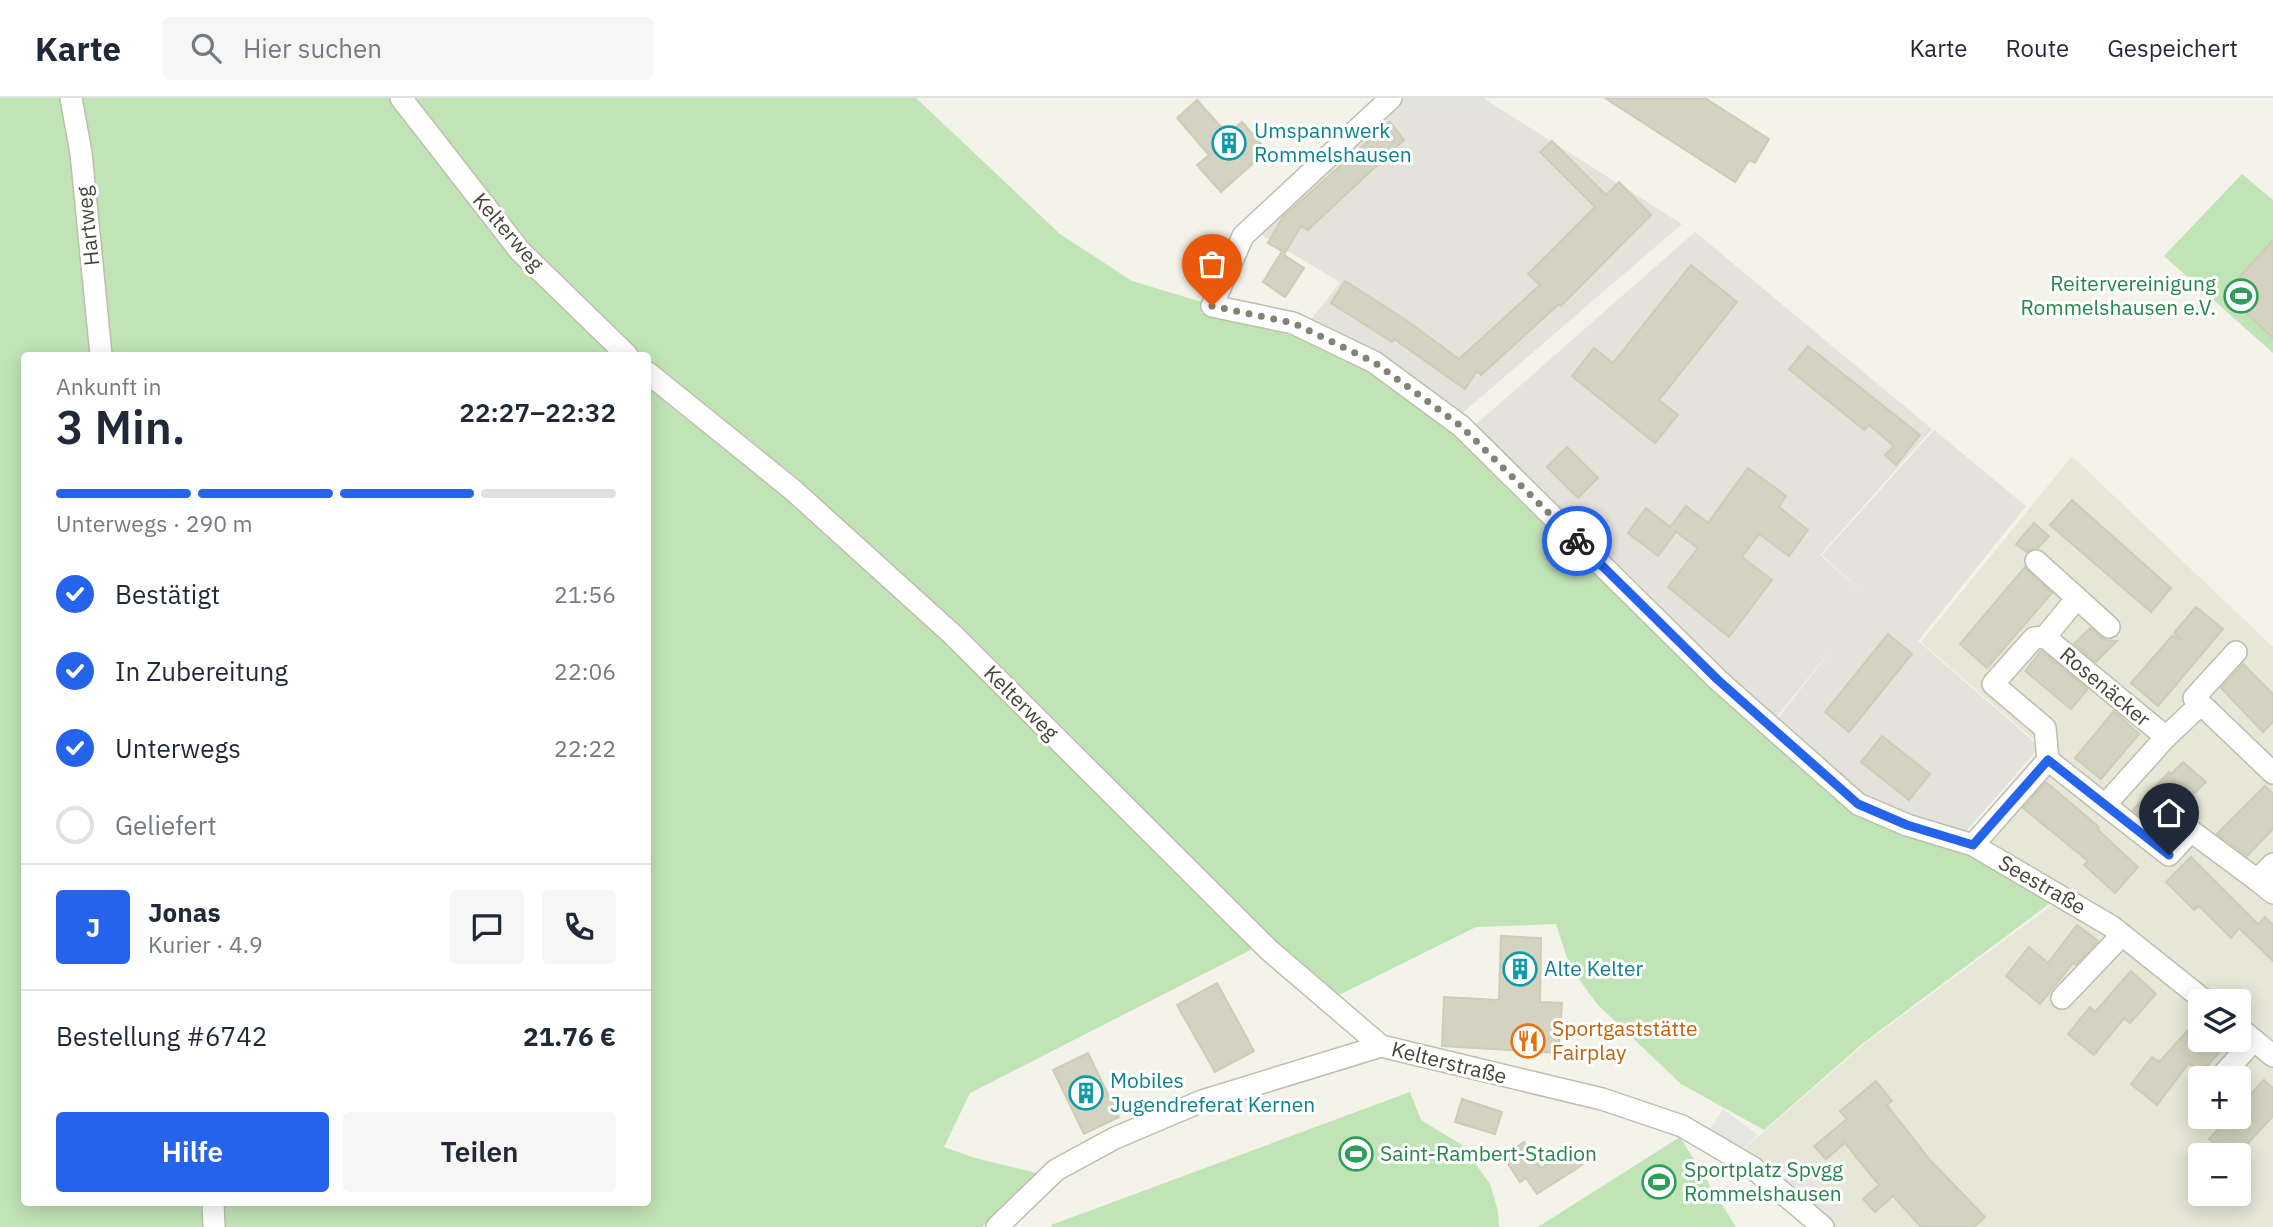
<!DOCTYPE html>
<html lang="de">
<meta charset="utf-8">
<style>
body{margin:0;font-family:"IBM Plex Sans",sans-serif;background:#f6f6f7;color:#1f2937;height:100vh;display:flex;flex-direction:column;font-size:26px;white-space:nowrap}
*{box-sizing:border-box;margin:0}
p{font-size:23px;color:#747a83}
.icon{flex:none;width:38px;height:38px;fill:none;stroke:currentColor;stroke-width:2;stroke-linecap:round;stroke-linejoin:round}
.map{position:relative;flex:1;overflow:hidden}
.side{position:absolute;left:21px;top:254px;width:630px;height:854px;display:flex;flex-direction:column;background:#fff;border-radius:7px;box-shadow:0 4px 18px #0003}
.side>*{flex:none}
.buttons{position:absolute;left:2188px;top:891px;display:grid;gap:14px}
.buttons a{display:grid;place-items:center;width:63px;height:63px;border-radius:7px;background:#fff;box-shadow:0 4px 18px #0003;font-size:35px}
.pin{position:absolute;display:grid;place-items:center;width:60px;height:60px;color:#fff;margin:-72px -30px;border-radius:50% 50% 50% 0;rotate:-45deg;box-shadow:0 0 7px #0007}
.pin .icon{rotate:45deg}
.courier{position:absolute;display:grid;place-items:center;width:70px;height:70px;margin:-35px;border:5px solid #2563eb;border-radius:50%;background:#fff;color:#222;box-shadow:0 2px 9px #0007}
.head em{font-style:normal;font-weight:600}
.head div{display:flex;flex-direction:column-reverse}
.head{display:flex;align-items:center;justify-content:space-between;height:119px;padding:0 35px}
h1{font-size:46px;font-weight:600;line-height:52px}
.bar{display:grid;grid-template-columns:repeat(4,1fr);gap:10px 7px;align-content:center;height:84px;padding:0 35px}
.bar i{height:9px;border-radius:5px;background:#e0e1e3}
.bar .current{background:#2563eb}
.bar p{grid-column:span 4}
.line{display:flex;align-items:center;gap:18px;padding:0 35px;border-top:2px solid #e0e1e3}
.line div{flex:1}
.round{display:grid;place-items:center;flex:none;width:74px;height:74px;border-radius:7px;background:#f6f6f7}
ol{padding:0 35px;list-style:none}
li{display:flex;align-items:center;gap:21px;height:77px}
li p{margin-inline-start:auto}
li .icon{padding:7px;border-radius:50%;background:#2563eb;color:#fff;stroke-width:4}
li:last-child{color:#747a83}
li i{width:38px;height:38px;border:4px solid #e0e1e3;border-radius:50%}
.primary-button{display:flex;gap:14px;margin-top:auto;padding:14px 35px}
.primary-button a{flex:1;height:80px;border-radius:7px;background:#2563eb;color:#fff;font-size:28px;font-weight:600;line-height:80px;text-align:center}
.primary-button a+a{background:#f6f6f7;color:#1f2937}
header{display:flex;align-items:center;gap:42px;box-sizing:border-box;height:98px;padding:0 35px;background:#fff;border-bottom:2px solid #e0e1e3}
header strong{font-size:33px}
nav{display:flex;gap:38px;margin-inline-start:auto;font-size:24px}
.search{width:490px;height:63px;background:#f6f6f7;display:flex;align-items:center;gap:18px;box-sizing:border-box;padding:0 24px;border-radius:7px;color:#747a83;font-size:26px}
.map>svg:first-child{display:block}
.residential{fill:#e7e7d8;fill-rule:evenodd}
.industrial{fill:#e3e2db}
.green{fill:#c1e4b6}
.parking{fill:#e5e5e1}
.building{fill:#d4d2c0;stroke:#ceccb4;stroke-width:2}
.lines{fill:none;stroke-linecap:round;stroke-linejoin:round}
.minor-casing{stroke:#bebead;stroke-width:24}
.minor{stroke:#fff;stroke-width:21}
.done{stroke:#838276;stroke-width:7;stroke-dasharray:0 12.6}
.route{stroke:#2563eb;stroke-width:9}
.labels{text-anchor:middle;stroke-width:6;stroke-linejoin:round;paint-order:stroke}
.culture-label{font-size:21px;fill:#0d838f;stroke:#fff;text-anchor:start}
.street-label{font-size:21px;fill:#464538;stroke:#fff}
.leisure-label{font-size:21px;fill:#27864d;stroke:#fff;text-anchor:start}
.food-label{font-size:21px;fill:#c56008;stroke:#fff;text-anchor:start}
</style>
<header>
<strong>Karte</strong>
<div class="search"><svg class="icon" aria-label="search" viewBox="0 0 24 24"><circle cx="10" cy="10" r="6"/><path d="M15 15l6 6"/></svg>Hier suchen</div>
<nav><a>Karte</a><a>Route</a><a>Gespeichert</a></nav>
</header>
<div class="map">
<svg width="2273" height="1129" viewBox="0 0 2273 1129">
<rect width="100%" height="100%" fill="#f3f3ea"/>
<path class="residential" d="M2072 358 2273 549V1129H1807L1729 1064 1863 947 2060 801 1968 735 2042 649 1921 544ZM2200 903H2238V942H2200ZM2200 980H2238V1018H2200ZM2200 1057H2238V1096H2200Z"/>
<g class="industrial">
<path d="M1399 0H1483L1682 126 1460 317 1380 257 1311 222 1340 184 1258 135Z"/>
<path d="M1695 134 1932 331 1820 457 1871 502 1822 457 1934 332 2026 408 1918 543 2040 649 1962 738 1863 702 1775 624 1839 542 1774 622 1473 329Z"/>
</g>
<g class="green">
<path d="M0 0H60L72 57 91 257H24V1104H205L207 1129H0Z"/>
<path d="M78 0H916L1060 136 1132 183 1202 204 1201 215 1290 237 1374 276 1459 337 1854 711 1968 754 2057 800 1862 946 1764 1032 1681 986 1597 906 1570 869 1556 826 1476 829 1335 899 1270 842 970 995 944 1049 975 1060 1037 1075 982 1129H219L218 1104H648V257H107Z"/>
<path d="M2242 76 2273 102V255L2164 158Z"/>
<path d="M1410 994 1421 1022 1462 1047 1490 1086 1498 1113 1499 1129H1052L1051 1127Z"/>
<path d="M1680 1039 1736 1129H1538Z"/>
</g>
<g class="parking">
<path d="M1723 1011 1758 1037 1734 1058 1704 1041Z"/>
<path d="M1781 1056 1841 1112 1832 1129 1769 1085Z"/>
</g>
<g class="building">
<path d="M1605 0H1705L1769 41 1755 65 1749 62 1735 84Z"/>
<path d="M1197 2 1228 37 1242 24 1267 53 1221 94 1197 67 1209 57 1177 20Z"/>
<path d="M1390 24 1404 42 1308 132 1301 128 1285 155 1268 145 1283 119Z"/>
<path d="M1552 43 1606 97 1619 84 1651 117 1561 208 1559 206 1481 277 1477 273 1465 291 1394 241 1392 244 1331 205 1345 183 1406 222 1459 261 1540 187 1528 176 1595 109 1540 54Z"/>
<path d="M2273 142V240L2225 195Z"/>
<path d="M1281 155 1304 170 1285 199 1263 184Z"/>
<path d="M1691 167 1737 204 1659 302 1678 317 1655 345 1572 278 1594 250 1613 265Z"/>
<path d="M1808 248 1920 337 1896 367 1885 357 1894 348 1869 327 1864 332 1789 271Z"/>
<path d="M1567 349 1598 380 1578 400 1547 369Z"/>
<path d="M1748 370 1786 398 1779 409 1808 432 1789 458 1759 436 1742 459 1772 482 1729 539 1668 489 1698 450 1676 434 1658 458 1628 435 1646 410 1670 429 1686 408 1708 425Z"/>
<path d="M2072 402 2171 490 2151 514 2050 427Z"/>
<path d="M2034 425 2049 438 2038 450 2026 454 2016 446Z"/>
<path d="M2025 469 2052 495 1987 570 1960 546Z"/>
<path d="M2196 509 2223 531 2158 608 2131 585 2172 538 2182 542 2174 535Z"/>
<path d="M2090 530 2106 542 2117 543 2096 564 2074 546Z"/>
<path d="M1888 536 1912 556 1849 634 1825 614Z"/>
<path d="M2041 553 2088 591 2071 611 2025 573Z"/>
<path d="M2243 566 2273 596V624L2263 634 2221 590Z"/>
<path d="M2114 613 2139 636 2101 681 2075 660Z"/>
<path d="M1882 638 1930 676 1909 702 1861 664Z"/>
<path d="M2183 664 2206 684 2192 697 2195 700 2162 735 2133 712 2169 674 2171 676Z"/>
<path d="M2046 684 2099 729 2097 731 2138 769 2115 795 2084 767 2088 763 2023 710Z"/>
<path d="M2265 688 2273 696V731L2247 758 2217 736Z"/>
<path d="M2191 759 2258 826 2265 819 2273 827V863L2239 830 2231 840 2199 808 2194 812 2166 784Z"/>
<path d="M2077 827 2098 843 2076 867 2073 865 2040 906 2006 878 2029 849 2048 865Z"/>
<path d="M1501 838 1541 840 1540 904 1562 905 1558 955 1442 948 1444 899 1499 902Z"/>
<path d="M2131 873 2156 896 2130 925 2124 920 2094 957 2068 936 2090 909 2095 914Z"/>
<path d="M1217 885 1254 953 1215 974 1177 907Z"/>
<path d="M2200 919V942H2214L2223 950 2200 976 2189 965 2157 1007 2131 986 2152 959 2159 964Z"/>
<path d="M1088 955 1119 1019 1084 1036 1053 972Z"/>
<path d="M2264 982 2273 990V1018L2237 1057H2227L2209 1041 2231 1018H2238V1010Z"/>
<path d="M1876 983 1892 1003 1887 1007 1930 1062 1985 1119 1974 1129H1921L1893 1098 1875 1114 1863 1101 1879 1087 1845 1045 1826 1061 1814 1048 1847 1021 1840 1013Z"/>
<path d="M1462 1001 1502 1014 1495 1036 1455 1024Z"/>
<path d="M1524 1044 1541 1070 1572 1051 1582 1067 1537 1096 1526 1080 1520 1084 1503 1058Z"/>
</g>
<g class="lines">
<defs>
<g id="minor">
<path d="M71 0 81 55 101 257"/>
<path d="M401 0 520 153 627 257"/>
<path d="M1391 0 1243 138 1212 208 1293 225 1374 264 1461 328 1718 582 1858 706 1907 727 1973 747 2111 828 2205 903"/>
<path d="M648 275 793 392 952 536 1269 852 1381 948"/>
<path d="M2036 463 2077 500 2045 539 2034 540 1993 586 2045 630 2048 662"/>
<path d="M2077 500 2109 529"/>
<path d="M2045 539 2166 639"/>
<path d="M2201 606 2194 600 2236 554"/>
<path d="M2105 707 2169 757 2191 733 2257 782"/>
<path d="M1973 747 2048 662 2105 707 2166 639 2201 606 2273 675"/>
<path d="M2273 766 2257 782 2273 795"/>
<path d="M2062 900 2122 837"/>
<path d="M2238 929 2273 958"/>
<path d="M2220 980 2254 942"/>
<path d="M213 1104 214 1129"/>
<path d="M997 1129 1056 1072 1115 1040 1202 1003 1381 948 1602 1001 1682 1028 1752 1069 1823 1129"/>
</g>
</defs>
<use href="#minor" class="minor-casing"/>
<use href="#minor" class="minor"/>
</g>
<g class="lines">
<path class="done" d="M1212 208 1293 225 1374 264 1461 328 1577 443"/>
<path class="route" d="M1577 443 1718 582 1858 706 1907 727 1973 747 2048 662 2169 757"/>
</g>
<defs>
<symbol id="building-ring" viewBox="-11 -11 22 22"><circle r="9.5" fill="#fff" stroke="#0f9aa8" stroke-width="1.5"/><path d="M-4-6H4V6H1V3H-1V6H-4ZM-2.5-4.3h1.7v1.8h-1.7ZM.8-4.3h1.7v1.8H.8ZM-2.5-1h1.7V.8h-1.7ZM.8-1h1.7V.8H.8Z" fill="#0f9aa8"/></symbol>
<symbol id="stadium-ring" viewBox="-11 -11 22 22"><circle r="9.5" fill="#fff" stroke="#2e9e5b" stroke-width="1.5"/><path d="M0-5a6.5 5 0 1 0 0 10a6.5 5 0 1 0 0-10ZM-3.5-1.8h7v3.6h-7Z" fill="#2e9e5b"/></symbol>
<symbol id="restaurant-ring" viewBox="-11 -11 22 22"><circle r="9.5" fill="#fff" stroke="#e8710a" stroke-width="1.5"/><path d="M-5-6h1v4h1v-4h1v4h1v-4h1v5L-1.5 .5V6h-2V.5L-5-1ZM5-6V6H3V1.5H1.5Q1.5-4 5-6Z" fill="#e8710a"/></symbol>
</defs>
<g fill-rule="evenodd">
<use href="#building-ring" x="1210" y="26" width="38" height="38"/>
<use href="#stadium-ring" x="2222" y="179" width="38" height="38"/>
<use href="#building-ring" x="1501" y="852" width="38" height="38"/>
<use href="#restaurant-ring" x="1509" y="924" width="38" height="38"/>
<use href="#building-ring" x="1067" y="976" width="38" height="38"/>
<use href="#stadium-ring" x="1337" y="1037" width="38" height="38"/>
<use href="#stadium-ring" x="1640" y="1065" width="38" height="38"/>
</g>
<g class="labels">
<g class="culture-label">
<text x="1254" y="40">Umspannwerk<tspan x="1254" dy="24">Rommelshausen</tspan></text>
<text x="1544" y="878">Alte Kelter</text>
<text x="1110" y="990">Mobiles<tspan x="1110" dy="24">Jugendreferat Kernen</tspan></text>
</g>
<g class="street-label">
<text transform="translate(88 128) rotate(-96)" y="7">Hartweg</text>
<text transform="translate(508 134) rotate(49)" y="7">Kelterweg</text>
<text transform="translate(2105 589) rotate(40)" y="7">Rosenäcker</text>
<text transform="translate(1021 605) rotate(45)" y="7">Kelterweg</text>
<text transform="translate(2042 787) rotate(30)" y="7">Seestraße</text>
<text transform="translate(1449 965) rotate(14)" y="7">Kelterstraße</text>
</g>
<g class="leisure-label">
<text x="2216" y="193" text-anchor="end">Reitervereinigung<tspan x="2216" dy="24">Rommelshausen e.V.</tspan></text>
<text x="1380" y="1063">Saint-Rambert-Stadion</text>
<text x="1684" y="1079">Sportplatz Spvgg<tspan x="1684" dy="24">Rommelshausen</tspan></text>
</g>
<g class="food-label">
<text x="1552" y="938">Sportgaststätte<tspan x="1552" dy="24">Fairplay</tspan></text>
</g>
</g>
</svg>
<div class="buttons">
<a><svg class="icon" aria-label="layers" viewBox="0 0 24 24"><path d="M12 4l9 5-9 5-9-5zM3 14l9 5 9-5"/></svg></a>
<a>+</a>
<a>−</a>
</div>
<div class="pin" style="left:1212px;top:208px;background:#ea580c"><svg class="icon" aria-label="bag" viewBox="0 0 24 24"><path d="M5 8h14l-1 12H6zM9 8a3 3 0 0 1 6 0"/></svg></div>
<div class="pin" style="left:2169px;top:757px;background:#1f2937"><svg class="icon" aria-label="home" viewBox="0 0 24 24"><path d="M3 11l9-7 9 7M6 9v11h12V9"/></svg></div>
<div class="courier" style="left:1577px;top:443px"><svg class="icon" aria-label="bike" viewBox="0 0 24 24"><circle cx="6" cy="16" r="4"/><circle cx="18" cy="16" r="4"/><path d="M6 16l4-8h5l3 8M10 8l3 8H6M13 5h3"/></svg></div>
<section class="side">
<div class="head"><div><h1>3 Min.</h1><p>Ankunft in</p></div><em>22:27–22:32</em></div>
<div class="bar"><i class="current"></i><i class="current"></i><i class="current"></i><i></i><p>Unterwegs · 290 m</p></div>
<ol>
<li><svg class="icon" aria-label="check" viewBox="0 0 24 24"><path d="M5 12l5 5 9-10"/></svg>Bestätigt<p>21:56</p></li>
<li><svg class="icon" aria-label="check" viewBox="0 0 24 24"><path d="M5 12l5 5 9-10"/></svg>In Zubereitung<p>22:06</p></li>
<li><svg class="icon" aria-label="check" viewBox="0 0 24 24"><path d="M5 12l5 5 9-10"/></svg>Unterwegs<p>22:22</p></li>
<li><i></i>Geliefert</li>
</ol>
<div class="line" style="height:126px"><b class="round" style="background:#2563eb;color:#fff">J</b><div><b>Jonas</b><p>Kurier · 4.9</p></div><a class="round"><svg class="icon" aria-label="chat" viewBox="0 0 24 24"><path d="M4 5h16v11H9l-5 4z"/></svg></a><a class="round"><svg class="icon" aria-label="phone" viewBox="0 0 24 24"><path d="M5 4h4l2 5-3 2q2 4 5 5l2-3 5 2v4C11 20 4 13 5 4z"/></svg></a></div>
<div class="line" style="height:91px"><div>Bestellung #6742</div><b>21.76 €</b></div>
<div class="primary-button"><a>Hilfe</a><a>Teilen</a></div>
</section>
</div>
